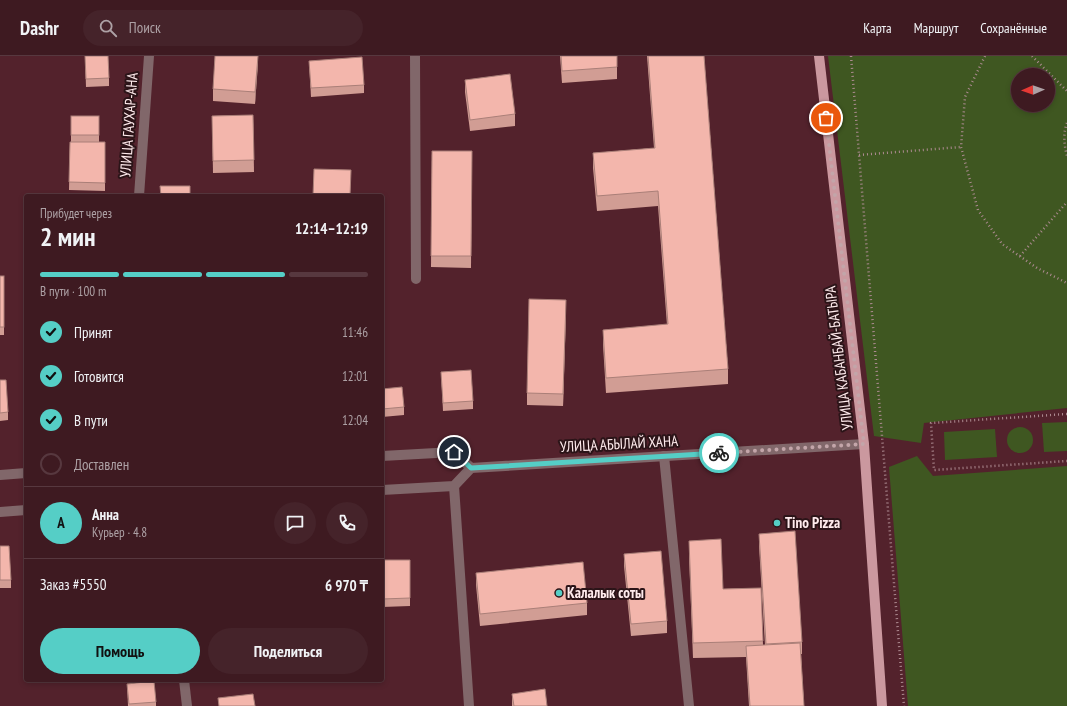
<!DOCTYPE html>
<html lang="ru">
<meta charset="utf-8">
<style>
body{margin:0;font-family:"PT Sans Narrow",sans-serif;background:#45232a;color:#f1f3f6;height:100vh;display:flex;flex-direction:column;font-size:15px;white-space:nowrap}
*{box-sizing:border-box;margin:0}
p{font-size:13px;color:#ada1a5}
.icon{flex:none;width:22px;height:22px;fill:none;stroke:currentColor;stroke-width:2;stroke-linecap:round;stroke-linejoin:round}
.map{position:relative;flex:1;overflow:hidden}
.drawer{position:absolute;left:24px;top:138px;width:360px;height:488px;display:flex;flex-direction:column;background:#3e1a21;border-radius:4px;box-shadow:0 2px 6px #0003,0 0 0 1px #57383f}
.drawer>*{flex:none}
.needle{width:26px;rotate:268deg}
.controls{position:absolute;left:1011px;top:12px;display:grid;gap:8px}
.controls a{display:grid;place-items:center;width:44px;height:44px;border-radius:50%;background:#3e1a21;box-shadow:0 2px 6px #0003,0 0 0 1px #57383f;font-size:20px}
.pin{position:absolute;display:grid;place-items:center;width:34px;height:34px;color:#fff;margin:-17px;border:2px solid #fff;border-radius:50%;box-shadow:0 1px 4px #0007}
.courier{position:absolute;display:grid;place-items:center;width:40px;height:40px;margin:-20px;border:3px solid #55cec6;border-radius:50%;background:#fff;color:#222;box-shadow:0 1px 5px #0007}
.head em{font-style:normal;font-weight:700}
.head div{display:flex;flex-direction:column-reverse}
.head{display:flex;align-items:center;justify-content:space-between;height:68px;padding:0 16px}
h1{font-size:26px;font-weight:700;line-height:30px}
.bar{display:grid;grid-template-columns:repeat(4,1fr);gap:6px 4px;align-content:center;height:48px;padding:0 16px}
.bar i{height:5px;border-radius:3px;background:#57383f}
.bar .current{background:#55cec6}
.bar p{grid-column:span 4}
.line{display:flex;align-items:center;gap:10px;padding:0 16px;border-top:1px solid #57383f}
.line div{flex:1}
.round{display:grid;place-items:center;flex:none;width:42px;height:42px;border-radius:21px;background:#45232a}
ol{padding:0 16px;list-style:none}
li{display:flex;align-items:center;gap:12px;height:44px}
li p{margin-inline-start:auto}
li .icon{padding:4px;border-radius:50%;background:#55cec6;color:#111;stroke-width:4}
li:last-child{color:#ada1a5}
li i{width:22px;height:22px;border:2px solid #57383f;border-radius:50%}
.button{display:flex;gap:8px;margin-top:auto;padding:8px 16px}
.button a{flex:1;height:46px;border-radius:24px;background:#55cec6;color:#111;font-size:16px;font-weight:700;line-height:46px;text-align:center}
.button a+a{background:#45232a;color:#f1f3f6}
header{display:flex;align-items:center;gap:24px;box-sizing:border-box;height:56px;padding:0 20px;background:#3e1a21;border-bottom:1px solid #57383f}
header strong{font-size:19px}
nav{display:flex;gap:22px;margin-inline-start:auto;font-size:14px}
.search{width:280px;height:36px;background:#45232a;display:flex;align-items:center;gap:10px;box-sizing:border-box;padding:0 14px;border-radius:22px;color:#ada1a5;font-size:15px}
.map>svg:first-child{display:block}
.green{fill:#3f5721;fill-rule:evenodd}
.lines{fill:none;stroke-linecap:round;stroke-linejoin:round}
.path{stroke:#ad8b91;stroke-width:2.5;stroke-dasharray:1 3;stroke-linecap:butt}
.minor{stroke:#81676a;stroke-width:10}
.major{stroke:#cb989f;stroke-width:10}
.wall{fill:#d19d94}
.shaded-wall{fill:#aa7f78}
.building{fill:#f3b6ac;stroke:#aa7f78}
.done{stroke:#c3a5a9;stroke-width:4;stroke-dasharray:0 7.2}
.route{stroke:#55cec6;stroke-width:5}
.poi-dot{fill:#55cec6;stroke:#2b1418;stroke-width:1.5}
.labels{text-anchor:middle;stroke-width:4;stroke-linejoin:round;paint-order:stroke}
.street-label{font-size:15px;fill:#ffebed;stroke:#2b1418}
.poi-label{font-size:15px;font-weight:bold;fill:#ffebed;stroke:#2b1418;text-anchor:start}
</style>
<header>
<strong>Dashr</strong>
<div class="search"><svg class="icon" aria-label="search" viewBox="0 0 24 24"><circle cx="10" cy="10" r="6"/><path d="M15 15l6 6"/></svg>Поиск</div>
<nav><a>Карта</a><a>Маршрут</a><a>Сохранённые</a></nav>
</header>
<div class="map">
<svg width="1067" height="650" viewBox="0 0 1067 650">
<rect width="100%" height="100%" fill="#53222c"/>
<g class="green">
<path d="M828 0H1067V352L924 367 921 387 874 380ZM1018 19H1048V49H1018Z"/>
<path d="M1067 366V395L1044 396 1042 367Z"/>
<circle cx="1020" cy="384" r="13"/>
<path d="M995 373 997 401 945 404 944 376Z"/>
<path d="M917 400 933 420 1067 410V650H908L889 411Z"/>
</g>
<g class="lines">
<g class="path">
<path d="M851 0 904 650"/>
<path d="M985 0 965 41 961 91 978 154 1002 188 1037 212 1067 227"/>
<path d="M1032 0 1067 35"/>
<path d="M1067 67C1063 77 1064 89 1067 100"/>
<path d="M859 99 961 91"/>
<path d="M1020 200 1067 146"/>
<path d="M1067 358 931 367 934 414 1067 405"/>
</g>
<g class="minor">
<path d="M415 0 416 223"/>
<path d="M139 140 149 0"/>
<path d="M382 400 454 396 471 412"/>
<path d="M664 400 689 650"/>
<path d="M0 419 26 417"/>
<path d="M454 430 469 650"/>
<path d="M382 434 454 430 471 412 864 388"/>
<path d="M0 456 26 454"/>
<path d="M184 624 187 650"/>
</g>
<path class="major" d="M819 0 864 388 882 650"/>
</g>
<g class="wall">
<path d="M85 0 109 22V30L86 31Z"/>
<path d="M560 0H617V23L562 27Z"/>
<path d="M647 0H704L728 313V328L606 337 603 289V274L667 269 658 150 597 155 593 112V97L654 92Z"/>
<path d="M309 5 364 29V37L311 41Z"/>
<path d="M258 7 255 48 213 45V33Z"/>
<path d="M465 24 515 58V70L470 75 465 36Z"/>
<path d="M253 59 254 116 213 117 212 60Z"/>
<path d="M71 60H99V86H105V135L69 134 70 86H71Z"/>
<path d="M432 95H472L471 212 431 211Z"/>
<rect x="0" y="220" width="4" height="59"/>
<path d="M566 256 563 350 527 349V337Z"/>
<path d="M441 316 473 345V353L443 355Z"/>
<path d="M0 324 8 356V364L0 365Z"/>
<path d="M382 333 404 351V359L382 361Z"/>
<path d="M759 478 802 586V598H801L804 650H749L746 601 693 602 689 500V485L723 533 761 532 763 589H765L759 490Z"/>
<path d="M0 490 11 524V532H0Z"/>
<path d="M624 498 667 565V577L631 580 624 510Z"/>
<path d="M382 504H410V550L382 551Z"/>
<path d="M476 517 587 547V559L480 570 476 529Z"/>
<path d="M127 628 156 646V650H128Z"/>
<path d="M512 638 547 650H512Z"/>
</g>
<g class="shaded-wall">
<path d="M258 0V7L255 48V36Z"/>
<path d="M566 244V256L563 350V338Z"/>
</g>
<g class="building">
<path d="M85 0H108L109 22 86 23Z"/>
<path d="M215 0H258L255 36 213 33Z"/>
<path d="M561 0H617V11L562 15Z"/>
<path d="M648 0H704L728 313 606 322 603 274 668 268 658 135 597 140 593 97 655 92Z"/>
<path d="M362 1 364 29 311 32 309 5Z"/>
<path d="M510 18 515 58 470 64 465 24Z"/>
<path d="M253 59 254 104 213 105 212 60Z"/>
<rect x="71" y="60" width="28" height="19"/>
<path d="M70 86H105V127L69 126Z"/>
<path d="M432 95H472L471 200H431Z"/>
<path d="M314 113 351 114 350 140H313Z"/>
<path d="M160 130H190V140H161Z"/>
<rect x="0" y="220" width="4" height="51"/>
<path d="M529 243 566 244 563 338 527 337Z"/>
<path d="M471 314 473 345 443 347 441 316Z"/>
<path d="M0 324H6L8 356 0 357Z"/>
<path d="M402 331 404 351 382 353V333Z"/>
<path d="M795 475 802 586 766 588 759 478Z"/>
<path d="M721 483 723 533 761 532 763 585 693 587 689 485Z"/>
<path d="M0 490H9L11 524H0Z"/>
<path d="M661 495 667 565 631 568 624 498Z"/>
<path d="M382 504H410V542L382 543Z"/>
<path d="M583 506 587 547 480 558 476 517Z"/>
<path d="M800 587 804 650H750L746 590Z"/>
<path d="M154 625 156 646 129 648 127 628Z"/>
<path d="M545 633 547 650H514L512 638Z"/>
<path d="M253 638 255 650H219L218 642Z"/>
</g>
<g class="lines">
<path class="done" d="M719 397 864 388 826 62"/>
<path class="route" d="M454 396 471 412 719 397"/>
</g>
<g class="poi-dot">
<circle cx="777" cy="467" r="4"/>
<circle cx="559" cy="537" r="4"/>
</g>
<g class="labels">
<g class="street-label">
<text transform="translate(129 69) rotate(-86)" y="5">УЛИЦА ГАУХАР-АНА</text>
<text transform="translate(839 302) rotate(-97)" y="5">УЛИЦА КАБАНБАЙ-БАТЫРА</text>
<text transform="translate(619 388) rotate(-3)" y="5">УЛИЦА АБЫЛАЙ ХАНА</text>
</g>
<g class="poi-label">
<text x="785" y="472">Tino Pizza</text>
<text x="567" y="542">Калалык соты</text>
</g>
</g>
</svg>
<div class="controls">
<a><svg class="needle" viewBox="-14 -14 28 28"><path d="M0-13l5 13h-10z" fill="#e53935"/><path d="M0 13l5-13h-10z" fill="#ada1a5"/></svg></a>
</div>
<div class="pin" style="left:826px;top:62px;background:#ea580c"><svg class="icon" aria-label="bag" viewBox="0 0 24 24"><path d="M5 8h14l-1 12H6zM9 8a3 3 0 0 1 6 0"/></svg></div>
<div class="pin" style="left:454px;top:396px;background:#1f2937"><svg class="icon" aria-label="home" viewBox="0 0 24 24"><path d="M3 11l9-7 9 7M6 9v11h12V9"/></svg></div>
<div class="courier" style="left:719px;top:397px"><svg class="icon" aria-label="bike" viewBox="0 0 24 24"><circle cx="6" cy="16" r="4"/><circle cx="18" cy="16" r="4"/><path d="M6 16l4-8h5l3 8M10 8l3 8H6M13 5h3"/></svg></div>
<section class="drawer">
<div class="head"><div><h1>2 мин</h1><p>Прибудет через</p></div><em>12:14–12:19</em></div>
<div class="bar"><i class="current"></i><i class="current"></i><i class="current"></i><i></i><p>В пути · 100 m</p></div>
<ol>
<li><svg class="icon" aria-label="check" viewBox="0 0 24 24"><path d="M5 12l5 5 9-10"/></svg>Принят<p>11:46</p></li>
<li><svg class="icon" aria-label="check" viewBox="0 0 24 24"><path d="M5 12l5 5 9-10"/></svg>Готовится<p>12:01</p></li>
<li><svg class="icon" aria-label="check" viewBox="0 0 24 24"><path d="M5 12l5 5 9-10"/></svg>В пути<p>12:04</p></li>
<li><i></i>Доставлен</li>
</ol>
<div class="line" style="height:72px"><b class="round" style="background:#55cec6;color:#111">А</b><div><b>Анна</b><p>Курьер · 4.8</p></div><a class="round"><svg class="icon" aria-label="chat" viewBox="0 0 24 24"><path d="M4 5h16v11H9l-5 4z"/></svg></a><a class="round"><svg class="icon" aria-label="phone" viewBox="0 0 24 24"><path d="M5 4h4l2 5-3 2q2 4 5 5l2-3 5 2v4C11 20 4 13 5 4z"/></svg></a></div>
<div class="line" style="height:52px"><div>Заказ #5550</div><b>6 970 ₸</b></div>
<div class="button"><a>Помощь</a><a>Поделиться</a></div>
</section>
</div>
